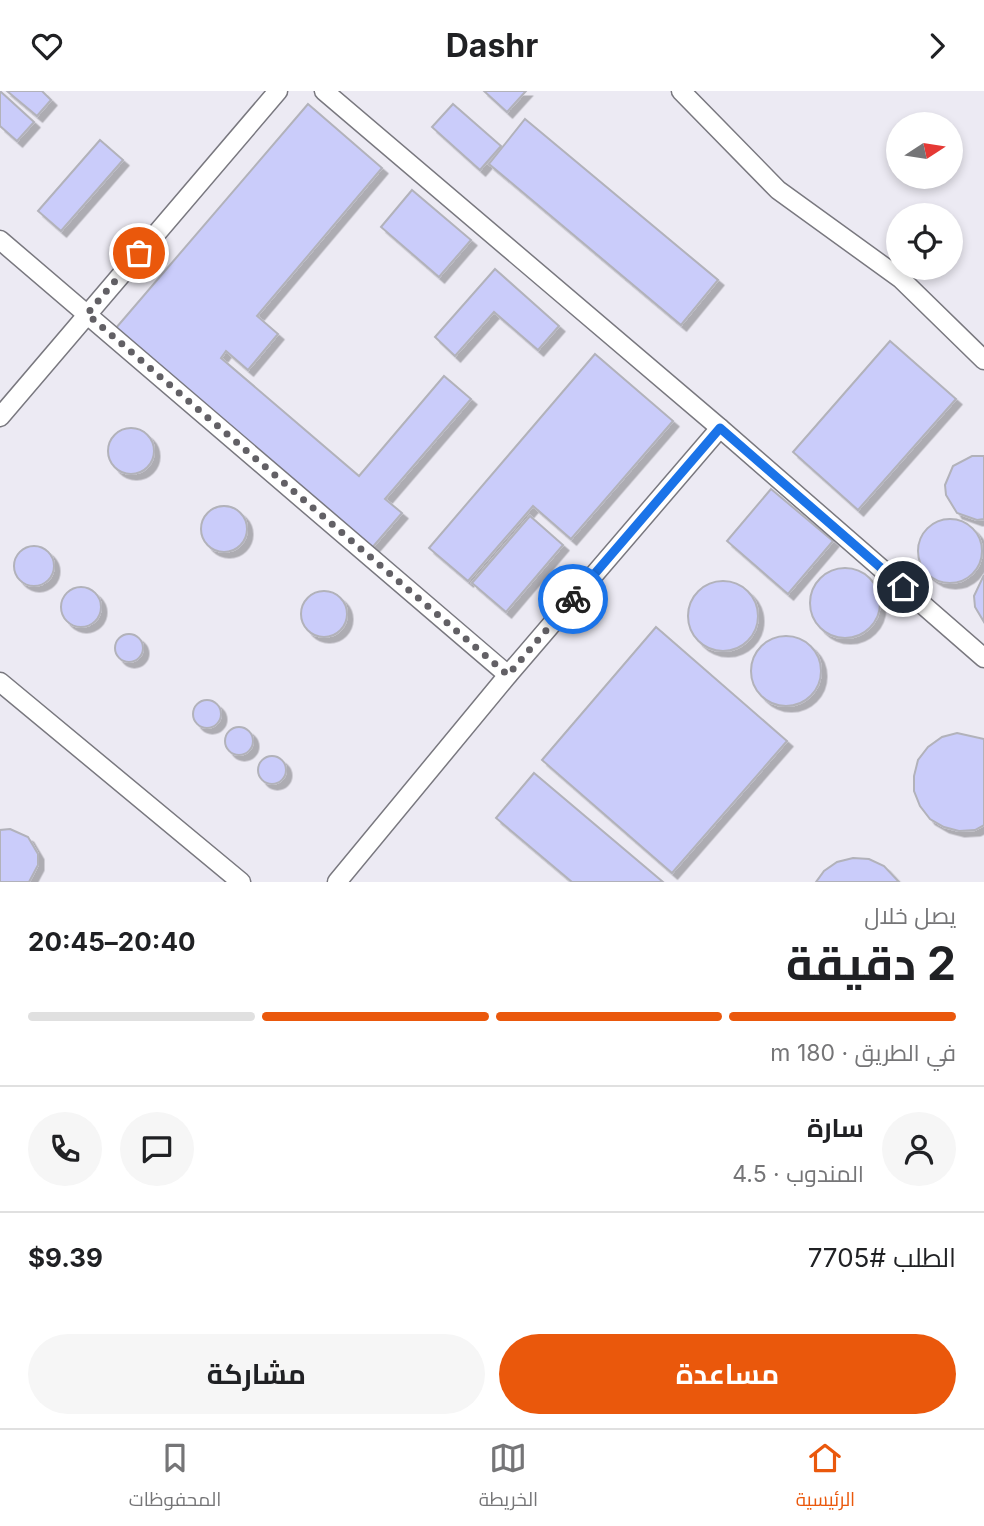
<!DOCTYPE html>
<html lang="ar">
<meta charset="utf-8">
<style>
body{margin:0;font-family:Inter,Cairo,sans-serif;background:#f6f6f6;color:#202124;direction:rtl;height:100vh;display:flex;flex-direction:column;font-size:26px;white-space:nowrap}
*{box-sizing:border-box;margin:0}
p{font-size:23px;color:#757577}
.icon{flex:none;width:38px;height:38px;fill:none;stroke:currentColor;stroke-width:2;stroke-linecap:round;stroke-linejoin:round}
.map{position:relative;height:791px;overflow:hidden;direction:ltr}
.side{display:flex;flex-direction:column;background:#fff;flex:1}
.side>*{flex:none}
.needle{width:46px;rotate:78deg}
.fabs{position:absolute;left:886px;top:21px;display:grid;gap:14px}
.fabs a{display:grid;place-items:center;width:77px;height:77px;border-radius:50%;background:#fff;box-shadow:0 4px 10px #0003;font-size:35px}
.pin{position:absolute;display:grid;place-items:center;width:60px;height:60px;color:#fff;margin:-30px;border:4px solid #fff;border-radius:50%;box-shadow:0 2px 7px #0007}
.courier{position:absolute;display:grid;place-items:center;width:70px;height:70px;margin:-35px;border:5px solid #1a73e8;border-radius:50%;background:#fff;color:#222;box-shadow:0 2px 9px #0007}
.head em{font-style:normal;font-weight:700}
.head div{display:flex;flex-direction:column-reverse}
.head{display:flex;align-items:center;justify-content:space-between;height:119px;padding:0 28px}
h1{font-size:46px;font-weight:700;line-height:52px}
.bar{display:grid;grid-template-columns:repeat(4,1fr);gap:10px 7px;align-content:center;height:84px;padding:0 28px}
.bar i{height:9px;border-radius:5px;background:#e0e0e0}
.bar .on{background:#ea580c}
.bar p{grid-column:span 4}
.line{display:flex;align-items:center;gap:18px;padding:0 28px;border-top:2px solid #e0e0e0}
.line div{flex:1}
.round{display:grid;place-items:center;flex:none;width:74px;height:74px;border-radius:37px;background:#f6f6f6}
.primary-button{display:flex;gap:14px;margin-top:auto;padding:14px 28px}
.primary-button a{flex:1;height:80px;border-radius:42px;background:#ea580c;color:#fff;font-size:28px;font-weight:700;line-height:80px;text-align:center}
.primary-button a+a{background:#f6f6f6;color:#202124}
header{display:flex;justify-content:space-between;align-items:center;height:91px;padding:0 28px;background:#fff;font-size:32px;font-weight:700}
.menu{display:flex;justify-content:space-around;align-items:center;height:98px;border-top:2px solid #e0e0e0;background:#fff;font-size:19px;color:#757577}
.menu a{display:grid;justify-items:center;gap:4px}
.menu .on{color:#ea580c}
.map>svg:first-child{display:block}
.building{fill:#caccfa;stroke:#b2b2ba;stroke-width:2;filter:url(#shadow)}
.lines{fill:none;stroke-linecap:round;stroke-linejoin:round}
.minor-casing{stroke:#79787f;stroke-width:21}
.minor{stroke:#fff;stroke-width:18}
.done{stroke:#626065;stroke-width:7;stroke-dasharray:0 12.6}
.route{stroke:#1a73e8;stroke-width:9}
</style>
<header><svg class="icon" aria-label="forward" viewBox="0 0 24 24"><path d="M9 5l7 7-7 7"/></svg>Dashr<svg class="icon" aria-label="heart" viewBox="0 0 24 24"><path d="M12 20l-8-8c-3-5 5-10 8-4 3-6 11-1 8 4z"/></svg></header>
<div class="map">
<svg width="984" height="791" viewBox="0 0 984 791">
<defs>
<filter id="shadow"><feDropShadow dx="5.5" dy="5.5" stdDeviation="0" flood-color="#0004"/></filter>
</defs>
<rect width="100%" height="100%" fill="#eceaf3"/>
<g class="building">
<path d="M0 0 34 31 17 50 0 35Z"/>
<path d="M7 0H42L51 9 37 25Z"/>
<path d="M484 0H526L507 21Z"/>
<path d="M308 13 382 77 257 225 278 243 248 279 226 260 221 267 359 385 444 285 471 308 385 408 402 422 371 458 116 237Z"/>
<path d="M453 13 501 55 480 79 432 36Z"/>
<path d="M525 28 718 189 681 234 489 73Z"/>
<path d="M100 49 123 69 61 140 38 120Z"/>
<path d="M412 99 471 149 439 186 381 136Z"/>
<path d="M495 178 559 235 538 259 494 221 455 265 435 246Z"/>
<path d="M890 250 956 308 858 419 793 361Z"/>
<path d="M595 263 673 330 571 448 533 415 468 490 429 457Z"/>
<circle cx="131" cy="360" r="23"/>
<path d="M972 365H984V428L977 429 957 422 946 404 945 394 953 375Z"/>
<path d="M771 398 833 450 788 503 727 450Z"/>
<circle cx="224" cy="438" r="23"/>
<path d="M530 425 563 454 506 521 472 492Z"/>
<circle cx="950" cy="460" r="32"/>
<circle cx="34" cy="475" r="20"/>
<circle cx="845" cy="512" r="35"/>
<path d="M984 484V531L975 516 974 505Z"/>
<circle cx="723" cy="525" r="35"/>
<circle cx="81" cy="516" r="20"/>
<circle cx="324" cy="523" r="23"/>
<path d="M656 536 787 650 672 782 542 669Z"/>
<circle cx="129" cy="557" r="14"/>
<circle cx="786" cy="580" r="35"/>
<circle cx="207" cy="623" r="14"/>
<circle cx="239" cy="650" r="14"/>
<path d="M957 642 984 648V734L975 739 959 740 944 736 930 728 920 715 914 700V685L918 669 928 656 942 646Z"/>
<circle cx="272" cy="679" r="14"/>
<path d="M534 682 663 791H572L496 727Z"/>
<path d="M10 738 28 746 38 763V774L29 791H0V739Z"/>
<path d="M853 767 869 768 884 775 899 791H816L824 780 837 771Z"/>
</g>
<g class="lines">
<defs>
<g id="minor">
<path d="M324 0 720 337 984 567"/>
<path d="M681 0 778 99 901 188 984 269"/>
<path d="M0 149 508 584"/>
<path d="M0 326 278 0"/>
<path d="M0 591 241 791"/>
<path d="M337 791 508 584 720 337"/>
</g>
</defs>
<use href="#minor" class="minor-casing"/>
<use href="#minor" class="minor"/>
</g>
<g class="lines">
<path class="done" d="M139 162 87 223 508 584 573 508"/>
<path class="route" d="M573 508 720 337 903 496"/>
</g>
</svg>
<div class="fabs">
<a><svg class="needle" viewBox="-14 -14 28 28"><path d="M0-13l5 13h-10z" fill="#e53935"/><path d="M0 13l5-13h-10z" fill="#757577"/></svg></a>
<a><svg class="icon" aria-label="locate" viewBox="0 0 24 24"><circle cx="12" cy="12" r="6"/><path d="M12 2v4M12 18v4M2 12h4M18 12h4"/></svg></a>
</div>
<div class="pin" style="left:139px;top:162px;background:#ea580c"><svg class="icon" aria-label="bag" viewBox="0 0 24 24"><path d="M5 8h14l-1 12H6zM9 8a3 3 0 0 1 6 0"/></svg></div>
<div class="pin" style="left:903px;top:496px;background:#1f2937"><svg class="icon" aria-label="home" viewBox="0 0 24 24"><path d="M3 11l9-7 9 7M6 9v11h12V9"/></svg></div>
<div class="courier" style="left:573px;top:508px"><svg class="icon" aria-label="bike" viewBox="0 0 24 24"><circle cx="6" cy="16" r="4"/><circle cx="18" cy="16" r="4"/><path d="M6 16l4-8h5l3 8M10 8l3 8H6M13 5h3"/></svg></div>
</div>
<section class="side">
<div class="head"><div><h1>2 دقيقة</h1><p>يصل خلال</p></div><em>20:40–20:45</em></div>
<div class="bar"><i class="on"></i><i class="on"></i><i class="on"></i><i></i><p>في الطريق · 180 m</p></div>
<div class="line" style="height:126px"><a class="round"><svg class="icon" aria-label="person" viewBox="0 0 24 24"><circle cx="12" cy="8" r="4"/><path d="M4 21q1-7 8-7t8 7"/></svg></a><div><b>سارة</b><p>المندوب · 4.5</p></div><a class="round"><svg class="icon" aria-label="chat" viewBox="0 0 24 24"><path d="M4 5h16v11H9l-5 4z"/></svg></a><a class="round"><svg class="icon" aria-label="phone" viewBox="0 0 24 24"><path d="M5 4h4l2 5-3 2q2 4 5 5l2-3 5 2v4C11 20 4 13 5 4z"/></svg></a></div>
<div class="line" style="height:91px"><div>الطلب #7705</div><b>$9.39</b></div>
<div class="primary-button"><a>مساعدة</a><a>مشاركة</a></div>
</section>
<nav class="menu">
<a class="on"><svg class="icon" aria-label="home" viewBox="0 0 24 24"><path d="M3 11l9-7 9 7M6 9v11h12V9"/></svg>الرئيسية</a>
<a><svg class="icon" aria-label="map" viewBox="0 0 24 24"><path d="M3 6l6-2 6 2 6-2v14l-6 2-6-2-6 2zM9 4v14M15 6v14"/></svg>الخريطة</a>
<a><svg class="icon" aria-label="saved" viewBox="0 0 24 24"><path d="M7 4h10v16l-5-4-5 4z"/></svg>المحفوظات</a>
</nav>
